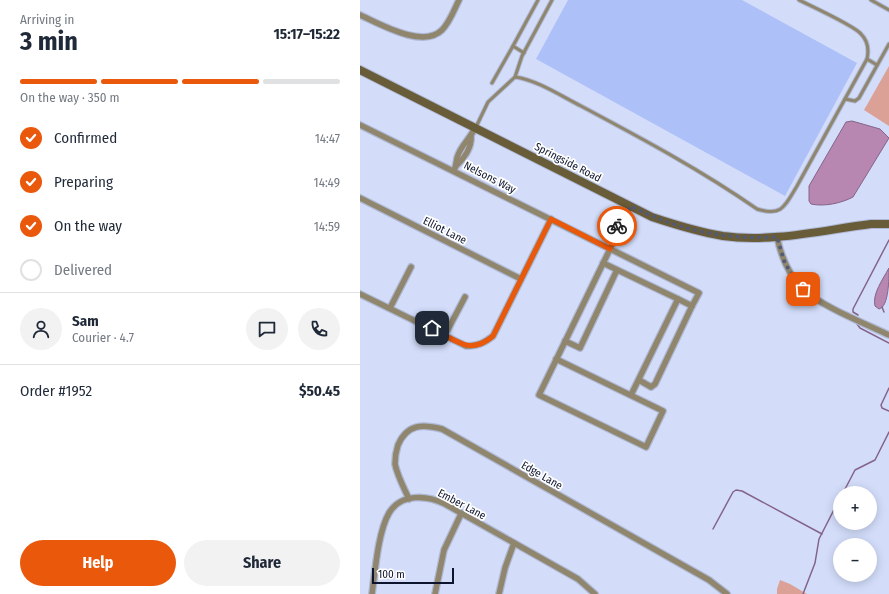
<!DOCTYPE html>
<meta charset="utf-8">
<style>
body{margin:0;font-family:"Fira Sans Condensed",sans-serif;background:#f2f2f3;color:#1f2937;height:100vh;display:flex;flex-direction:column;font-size:15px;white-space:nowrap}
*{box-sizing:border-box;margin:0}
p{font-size:13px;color:#747a83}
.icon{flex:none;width:22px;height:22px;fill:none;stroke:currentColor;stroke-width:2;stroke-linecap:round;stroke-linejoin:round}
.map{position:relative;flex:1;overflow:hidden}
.drawer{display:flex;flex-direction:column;background:#fff;width:360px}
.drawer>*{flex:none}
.tools{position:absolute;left:473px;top:486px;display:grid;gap:8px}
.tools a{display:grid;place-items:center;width:44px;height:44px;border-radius:50%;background:#fff;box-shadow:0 2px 10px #0003;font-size:20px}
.scale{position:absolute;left:12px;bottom:10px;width:82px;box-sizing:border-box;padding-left:4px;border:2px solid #0d142d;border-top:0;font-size:11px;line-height:14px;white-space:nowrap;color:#0d142d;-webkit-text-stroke:3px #fff;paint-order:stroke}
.pin{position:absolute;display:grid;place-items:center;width:34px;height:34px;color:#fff;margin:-17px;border-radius:8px;box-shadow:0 2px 6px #0006}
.courier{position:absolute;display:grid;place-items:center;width:40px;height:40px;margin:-20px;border:3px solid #ea580c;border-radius:50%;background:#fff;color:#222;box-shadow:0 1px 5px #0007}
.overview em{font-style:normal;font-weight:700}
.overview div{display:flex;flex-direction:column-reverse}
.overview{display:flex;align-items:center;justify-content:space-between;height:68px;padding:0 20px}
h1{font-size:26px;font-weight:700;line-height:30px}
.bar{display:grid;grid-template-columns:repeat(4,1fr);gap:6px 4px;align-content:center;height:48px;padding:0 20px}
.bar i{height:5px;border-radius:3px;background:#e0e1e3}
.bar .active{background:#ea580c}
.bar p{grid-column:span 4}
.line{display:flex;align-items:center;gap:10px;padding:0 20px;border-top:1px solid #e0e1e3}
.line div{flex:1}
.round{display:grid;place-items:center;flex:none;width:42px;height:42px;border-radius:21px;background:#f2f2f3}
ol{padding:0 20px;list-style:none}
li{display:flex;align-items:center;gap:12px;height:44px}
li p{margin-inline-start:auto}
li .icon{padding:4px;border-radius:50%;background:#ea580c;color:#fff;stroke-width:4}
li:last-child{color:#747a83}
li i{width:22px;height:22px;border:2px solid #e0e1e3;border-radius:50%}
.cta{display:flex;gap:8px;margin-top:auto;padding:8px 20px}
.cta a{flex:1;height:46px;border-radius:24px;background:#ea580c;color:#fff;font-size:16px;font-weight:700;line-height:46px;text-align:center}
.cta a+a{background:#f2f2f3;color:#1f2937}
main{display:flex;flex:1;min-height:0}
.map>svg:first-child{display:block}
.green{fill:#dba196}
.water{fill:#b787b1;stroke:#846489}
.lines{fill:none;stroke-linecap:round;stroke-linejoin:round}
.stream{stroke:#846489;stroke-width:1.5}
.building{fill:#aec0f8}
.service-casing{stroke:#afb9d5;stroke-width:5}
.minor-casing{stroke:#afb9d5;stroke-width:8}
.secondary-casing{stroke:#afb9d5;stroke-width:10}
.service{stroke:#8f866d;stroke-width:3}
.minor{stroke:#8f866d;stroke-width:5.5}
.secondary{stroke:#695c38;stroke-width:8}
.done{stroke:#525a75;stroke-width:4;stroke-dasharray:0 7.2}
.route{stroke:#ea580c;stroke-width:5}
.labels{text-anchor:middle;stroke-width:3.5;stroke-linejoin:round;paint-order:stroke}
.street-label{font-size:11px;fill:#0d142d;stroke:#fff}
</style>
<main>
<section class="drawer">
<div class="overview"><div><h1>3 min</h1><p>Arriving in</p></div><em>15:17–15:22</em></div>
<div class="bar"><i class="active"></i><i class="active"></i><i class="active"></i><i></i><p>On the way · 350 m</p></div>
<ol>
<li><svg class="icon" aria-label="check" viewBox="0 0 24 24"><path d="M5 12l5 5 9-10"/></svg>Confirmed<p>14:47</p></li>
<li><svg class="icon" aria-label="check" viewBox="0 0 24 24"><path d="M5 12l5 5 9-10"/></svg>Preparing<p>14:49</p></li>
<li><svg class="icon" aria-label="check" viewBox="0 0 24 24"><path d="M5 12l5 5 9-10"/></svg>On the way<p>14:59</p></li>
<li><i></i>Delivered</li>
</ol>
<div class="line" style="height:72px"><a class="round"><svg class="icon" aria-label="person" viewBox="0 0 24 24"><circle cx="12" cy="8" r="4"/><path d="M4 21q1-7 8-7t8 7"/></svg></a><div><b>Sam</b><p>Courier · 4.7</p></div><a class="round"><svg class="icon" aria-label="chat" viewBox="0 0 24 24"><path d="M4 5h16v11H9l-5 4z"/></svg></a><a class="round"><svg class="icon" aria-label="phone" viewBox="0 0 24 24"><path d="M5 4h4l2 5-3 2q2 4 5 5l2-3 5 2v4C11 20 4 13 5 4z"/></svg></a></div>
<div class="line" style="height:52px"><div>Order #1952</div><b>$50.45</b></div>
<div class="cta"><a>Help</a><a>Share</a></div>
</section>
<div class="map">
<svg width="529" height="594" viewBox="0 0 529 594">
<rect width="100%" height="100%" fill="#d3ddfa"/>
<g class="green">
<path d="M529 66V126L504 110Z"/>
<path d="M420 580 430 584 447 594H417V589Z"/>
</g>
<g class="water">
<path d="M492 121 520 129 529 138 493 197C482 203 464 207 451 204L449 201V186L486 122Z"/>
<path d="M529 268C529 278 529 307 519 309L515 306C512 294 523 279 529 268Z"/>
</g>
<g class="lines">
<g class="stream">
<path d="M522 307 524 312"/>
<path d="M498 315 493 312V309L529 240"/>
<path d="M497 324 500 328 529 343"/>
<path d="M529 388 521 405 522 408 529 411"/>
<path d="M483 493 495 470 515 460 529 432"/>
<path d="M353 529 373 492 376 490 382 491 462 534"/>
<path d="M443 594 455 563 459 539 480 498"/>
</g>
</g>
<path class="building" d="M208 0H382L497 63 425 196 176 59Z"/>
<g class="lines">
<defs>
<g id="service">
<path d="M511 0 529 10"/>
<path d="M164 53 153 46 178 0"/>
<path d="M507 59 517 65"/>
<path d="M155 77C177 80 201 96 221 106 281 138 341 170 397 209 422 217 425 206 437 186L507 59C509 50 508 41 501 34 495 26 451 6 439 0"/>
<path d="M132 83 153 46"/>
<path d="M485 99 495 101 499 98 529 44"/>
<path d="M116 127 128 102 155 77 162 56 192 0"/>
</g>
<g id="minor">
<path d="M0 15C20 24 63 49 82 30 90 22 94 10 99 0"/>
<path d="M0 125 339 293 332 306"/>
<path d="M96 166C104 159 112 147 111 136"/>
<path d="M94 171C96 166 96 163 97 158 100 146 110 139 115 128"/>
<path d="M0 198 161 279"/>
<path d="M417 237C421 256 428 274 442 288 458 305 506 324 529 335"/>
<path d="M253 243C252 233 258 217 267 213"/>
<path d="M243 263 318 299"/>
<path d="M0 294 106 346C118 346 124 343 133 336L191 219"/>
<path d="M30 308 51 267"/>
<path d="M85 335 105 297"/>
<path d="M205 341 220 348 257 270"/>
<path d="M196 359 303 411 286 447 179 395 253 243 258 239 268 219 267 213 271 206"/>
<path d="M271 395 318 299 332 306 295 384 291 387 279 380"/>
<path d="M49 499C44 488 37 475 35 464 35 457 36 451 38 445 47 424 62 424 82 429L349 580 367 594"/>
<path d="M12 594C15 572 18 532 29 513 41 493 67 495 85 504L218 579 235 594"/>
<path d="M75 594 84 550 101 514"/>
<path d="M139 594 145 568 154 543"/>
</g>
<path id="secondary" d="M0 70 292 217C316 225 339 232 363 236 412 243 463 230 511 224H529"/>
</defs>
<use href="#service" class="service-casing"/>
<use href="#minor" class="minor-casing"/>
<use href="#secondary" class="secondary-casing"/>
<use href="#service" class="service"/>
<use href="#minor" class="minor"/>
<use href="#secondary" class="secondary"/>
</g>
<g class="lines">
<path class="done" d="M257 226 262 216 267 213 271 206C317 230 365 240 417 237L425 264 443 289"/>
<path class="route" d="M72 328C95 340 110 356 133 336L191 219 250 249C254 241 252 235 257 226"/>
</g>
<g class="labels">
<g class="street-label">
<text transform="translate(208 162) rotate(27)" y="4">Springside Road</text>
<text transform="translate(130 177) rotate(27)" y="4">Nelsons Way</text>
<text transform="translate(85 230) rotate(27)" y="4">Elliot Lane</text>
<text transform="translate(182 475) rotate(30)" y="4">Edge Lane</text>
<text transform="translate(102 504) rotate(28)" y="4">Ember Lane</text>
</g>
</g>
</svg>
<div class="tools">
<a>+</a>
<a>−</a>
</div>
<div class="scale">100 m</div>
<div class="pin" style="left:443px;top:289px;background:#ea580c"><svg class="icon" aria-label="bag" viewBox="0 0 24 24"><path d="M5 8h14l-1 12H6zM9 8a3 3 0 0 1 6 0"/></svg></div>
<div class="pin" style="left:72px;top:328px;background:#1f2937"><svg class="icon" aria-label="home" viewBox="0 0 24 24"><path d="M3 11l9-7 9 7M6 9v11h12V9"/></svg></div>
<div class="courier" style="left:257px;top:226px"><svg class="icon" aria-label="bike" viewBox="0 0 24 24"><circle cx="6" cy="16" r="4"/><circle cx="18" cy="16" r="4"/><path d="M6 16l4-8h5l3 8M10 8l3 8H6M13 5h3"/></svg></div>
</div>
</main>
